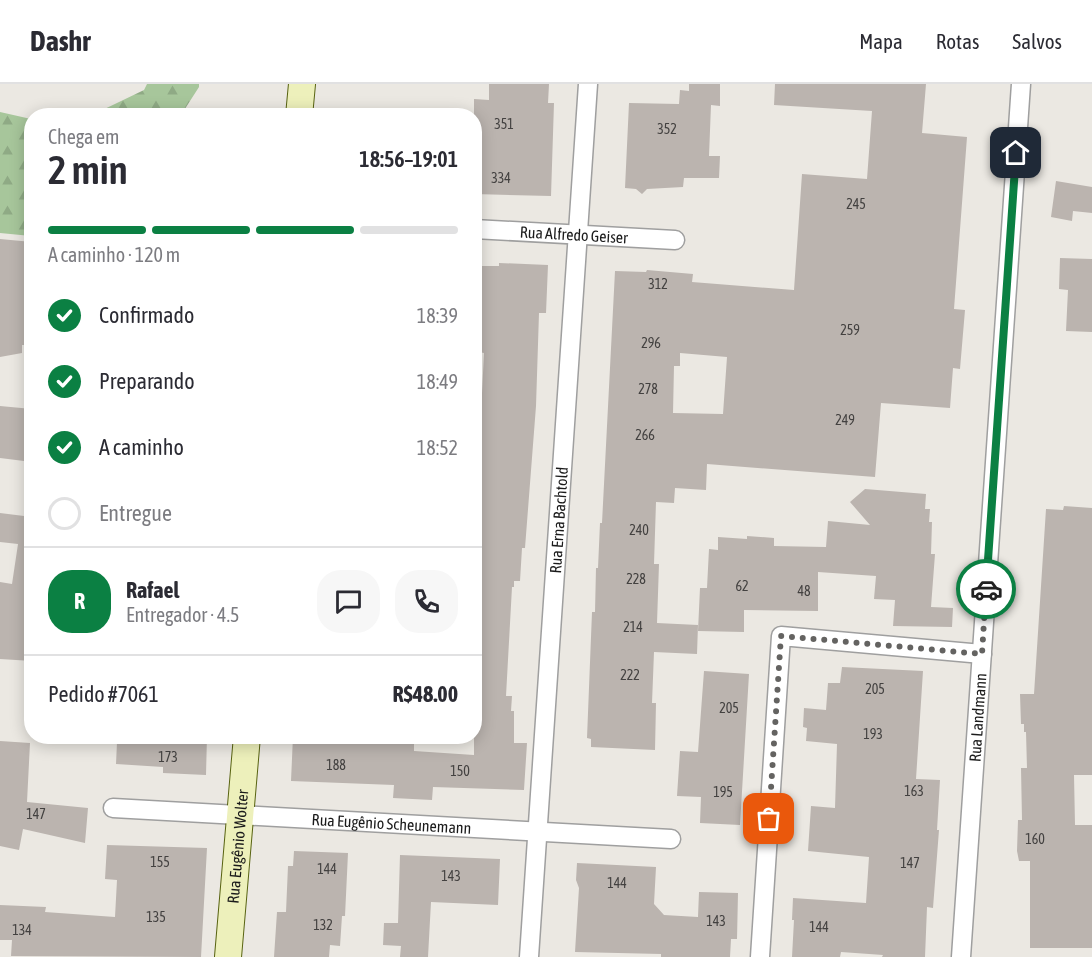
<!DOCTYPE html>
<html lang="pt">
<meta charset="utf-8">
<style>
body{margin:0;font-family:"Asap Condensed",sans-serif;background:#f7f7f7;color:#2b2b33;height:100vh;display:flex;flex-direction:column;font-size:22px;white-space:nowrap}
*{box-sizing:border-box;margin:0}
p{font-size:20px;color:#7c7c81}
.icon{flex:none;width:33px;height:33px;fill:none;stroke:currentColor;stroke-width:2;stroke-linecap:round;stroke-linejoin:round}
.map{position:relative;flex:1;overflow:hidden}
.details{position:absolute;left:24px;top:24px;width:458px;height:636px;display:flex;flex-direction:column;background:#fff;border-radius:24px;box-shadow:0 3px 15px #0003}
.details>*{flex:none}
.pin{position:absolute;display:grid;place-items:center;width:51px;height:51px;color:#fff;margin:-26px;border-radius:12px;box-shadow:0 3px 9px #0006}
.courier{position:absolute;display:grid;place-items:center;width:60px;height:60px;margin:-30px;border:4px solid #0b8043;border-radius:50%;background:#fff;color:#222;box-shadow:0 2px 8px #0007}
.head em{font-style:normal;font-weight:600}
.head div{display:flex;flex-direction:column-reverse}
.head{display:flex;align-items:center;justify-content:space-between;height:102px;padding:0 24px}
h1{font-size:39px;font-weight:600;line-height:45px}
.bar{display:grid;grid-template-columns:repeat(4,1fr);gap:9px 6px;align-content:center;height:72px;padding:0 24px}
.bar i{height:8px;border-radius:4px;background:#e1e1e2}
.bar .active{background:#0b8043}
.bar p{grid-column:span 4}
.line{display:flex;align-items:center;gap:15px;padding:0 24px;border-top:2px solid #e1e1e2}
.line div{flex:1}
.round{display:grid;place-items:center;flex:none;width:63px;height:63px;border-radius:24px;background:#f7f7f7}
ol{padding:0 24px;list-style:none}
li{display:flex;align-items:center;gap:18px;height:66px}
li p{margin-inline-start:auto}
li .icon{padding:6px;border-radius:50%;background:#0b8043;color:#fff;stroke-width:4}
li:last-child{color:#7c7c81}
li i{width:33px;height:33px;border:3px solid #e1e1e2;border-radius:50%}
header{display:flex;align-items:center;gap:36px;box-sizing:border-box;height:84px;padding:0 30px;background:#fff;border-bottom:2px solid #e1e1e2}
header strong{font-size:28px}
nav{display:flex;gap:33px;margin-inline-start:auto;font-size:21px}
.map>svg:first-child{display:block}
.forest{fill:url(#forest-firs)}
.building{fill:#bbb4af;fill-rule:evenodd}
.lines{fill:none;stroke-linecap:round;stroke-linejoin:round}
.street-casing{stroke:#9f9f9f;stroke-width:21}
.secondary-casing{stroke:#586311;stroke-width:28}
.street{stroke:#fff;stroke-width:18}
.secondary{stroke:#edf0bb;stroke-width:26}
.done{stroke:#646361;stroke-width:6;stroke-dasharray:0 10.8}
.route{stroke:#0b8043;stroke-width:8}
.labels{text-anchor:middle;stroke-width:6;stroke-linejoin:round;paint-order:stroke}
.number-label{font-size:14px;fill:#434140}
.street-label{font-size:16px;fill:#1b1b1b;stroke:#fff}
</style>
<header>
<strong>Dashr</strong>
<nav><a>Mapa</a><a>Rotas</a><a>Salvos</a></nav>
</header>
<div class="map">
<svg width="1092" height="873" viewBox="0 0 1092 873">
<defs>
<pattern id="forest-firs" width="22" height="20" patternUnits="userSpaceOnUse" patternTransform="scale(1.5)"><rect width="22" height="20" fill="#a7c69b"/><path d="M5 1l3.5 6h-7zM16 11l3.5 6h-7z" fill="#8faa85"/></pattern>
</defs>
<rect width="100%" height="100%" fill="#ebe8e2"/>
<g class="forest">
<path d="M147 0H199V3L181 31H92L144 6Z"/>
<path d="M0 28 31 35V152L0 149Z"/>
</g>
<g class="building">
<path d="M489 0H549L548 19H554L551 112 474 110V15L489 16Z"/>
<path d="M689 0H720V22L711 21 709 72H720L719 94H684L683 103 647 105 642 110 636 105 625 104 629 19 679 20 680 6 689 7Z"/>
<path d="M775 0H926L922 49 967 53 954 225 965 226 960 285 953 284 950 324 881 319 875 393 707 380 706 406 675 404 674 419 656 418 654 480H659L657 539 698 541 697 570 654 568 652 619H656L655 666 591 663V655L587 654 592 528H595L596 484H598L600 439H602L615 187 646 188 647 186 693 190 692 198 794 206 802 90 867 95 872 27 774 21ZM680 269 727 273 723 330 673 329 674 282H680Z"/>
<path d="M1056 97 1092 103V129L1073 127 1072 137 1051 133Z"/>
<path d="M0 155 32 158 25 261H22V269L0 273Z"/>
<path d="M1060 174 1092 175V248L1066 247 1068 206 1059 205Z"/>
<path d="M499 179 548 181 546 229H539L536 322 525 464H522L520 497H514V503H512L506 612H512L511 627H514V659H527L524 706 433 703 432 716 393 714 394 701 291 697 293 652 414 657V667L474 671V369H479L484 269 474 267 475 230H479L481 182H499Z"/>
<path d="M0 322 32 325V378L0 374Z"/>
<path d="M865 405 926 410 925 425H930L929 438H932L931 470H935L931 523 953 524 952 543 893 542 895 516 874 515 876 492 818 488V527L744 526V548L698 547 700 504H707L709 465 718 466V453L747 455V452L774 454V462L826 463 828 437 870 441 850 418Z"/>
<path d="M1064 422 1092 424V691H1074L1075 741H1092V864H1030V777H1019L1017 767 1018 736H1022L1021 684H1027L1026 648H1024V640H1021L1020 610H1034L1046 425 1063 426Z"/>
<path d="M0 429 32 433V577L0 575V498L12 500 18 460 0 458Z"/>
<path d="M842 583 923 587 916 695 940 696 937 746H939L933 824 927 823 925 873H882L883 871 841 868 840 873H792L794 836H792L793 814 866 819 869 773 808 767 811 722 835 724 837 660 806 657 807 644 803 643 804 624 826 626 828 599H840Z"/>
<path d="M704 587 749 590 740 741 700 739 701 713 677 712 680 667 698 668Z"/>
<path d="M138 652H207L206 691 163 689V683L116 680 117 658 138 659Z"/>
<path d="M0 657 30 659 27 718 88 724 85 759 23 745 19 766 0 762Z"/>
<path d="M107 761 207 764 201 873 11 872 12 856H0V821L46 823 45 828 115 833 117 796 105 795Z"/>
<path d="M294 767 348 769 345 832H342L340 862 330 861 329 873H274L277 828H286L288 782H293Z"/>
<path d="M400 771 500 775 498 821 431 818 428 873H400L401 862 383 861 384 839H398Z"/>
<path d="M577 779 656 783 654 820 664 831 698 833 699 808 738 809 737 855H731L730 873H661V870L575 868 579 804 576 796Z"/>
</g>
<g class="lines">
<defs>
<g id="street">
<path id="s1" d="M474 145 675 156"/>
<path id="s2" d="M113 724 671 755"/>
<path id="s3" d="M529 873 588 0"/>
<path d="M760 873 781 552 982 570"/>
<path id="s4" d="M961 873 1021 0"/>
</g>
<g id="secondary">
<path d="M299 32 302 0"/>
<path id="s5" d="M228 873 247 652"/>
</g>
</defs>
<use href="#street" class="street-casing"/>
<use href="#secondary" class="secondary-casing"/>
<use href="#street" class="street"/>
<use href="#secondary" class="secondary"/>
</g>
<g class="lines">
<path class="done" d="M769 735 781 552 982 570 986 505"/>
<path class="route" d="M986 505 1016 69"/>
</g>
<g class="labels">
<g class="number-label">
<text x="504" y="45">351</text>
<text x="667" y="50">352</text>
<text x="501" y="99">334</text>
<text x="856" y="125">245</text>
<text x="658" y="205">312</text>
<text x="850" y="251">259</text>
<text x="651" y="264">296</text>
<text x="648" y="310">278</text>
<text x="845" y="341">249</text>
<text x="645" y="356">266</text>
<text x="639" y="451">240</text>
<text x="636" y="500">228</text>
<text x="742" y="507">62</text>
<text x="804" y="512">48</text>
<text x="633" y="548">214</text>
<text x="630" y="596">222</text>
<text x="875" y="610">205</text>
<text x="729" y="629">205</text>
<text x="873" y="655">193</text>
<text x="168" y="678">173</text>
<text x="336" y="686">188</text>
<text x="460" y="692">150</text>
<text x="914" y="712">163</text>
<text x="723" y="713">195</text>
<text x="36" y="735">147</text>
<text x="1035" y="760">160</text>
<text x="160" y="783">155</text>
<text x="910" y="784">147</text>
<text x="327" y="790">144</text>
<text x="451" y="797">143</text>
<text x="617" y="804">144</text>
<text x="156" y="838">135</text>
<text x="716" y="842">143</text>
<text x="323" y="846">132</text>
<text x="819" y="848">144</text>
<text x="22" y="851">134</text>
</g>
<g class="street-label">
<text dy="6" stroke="none"><textPath href="#s1" startOffset="100">Rua Alfredo Geiser</textPath></text>
<text dy="6" stroke="none"><textPath href="#s3" startOffset="438">Rua Erna Bachtold</textPath></text>
<text dy="6" stroke="none"><textPath href="#s4" startOffset="240">Rua Landmann</textPath></text>
<text dy="6" stroke="none"><textPath href="#s2" startOffset="279">Rua Eugênio Scheunemann</textPath></text>
<text dy="6" stroke="none"><textPath href="#s5" startOffset="111">Rua Eugênio Wolter</textPath></text>
</g>
</g>
</svg>
<div class="pin" style="left:769px;top:735px;background:#ea580c"><svg class="icon" aria-label="bag" viewBox="0 0 24 24"><path d="M5 8h14l-1 12H6zM9 8a3 3 0 0 1 6 0"/></svg></div>
<div class="pin" style="left:1016px;top:69px;background:#1f2937"><svg class="icon" aria-label="home" viewBox="0 0 24 24"><path d="M3 11l9-7 9 7M6 9v11h12V9"/></svg></div>
<div class="courier" style="left:986px;top:505px"><svg class="icon" aria-label="car" viewBox="0 0 24 24"><path d="M5 17H2v-5l4-1 3-4h7l3 4 3 1v5h-3M9 17h6M6 11h13"/><circle cx="7" cy="17" r="2"/><circle cx="17" cy="17" r="2"/></svg></div>
<section class="details">
<div class="head"><div><h1>2 min</h1><p>Chega em</p></div><em>18:56–19:01</em></div>
<div class="bar"><i class="active"></i><i class="active"></i><i class="active"></i><i></i><p>A caminho · 120 m</p></div>
<ol>
<li><svg class="icon" aria-label="check" viewBox="0 0 24 24"><path d="M5 12l5 5 9-10"/></svg>Confirmado<p>18:39</p></li>
<li><svg class="icon" aria-label="check" viewBox="0 0 24 24"><path d="M5 12l5 5 9-10"/></svg>Preparando<p>18:49</p></li>
<li><svg class="icon" aria-label="check" viewBox="0 0 24 24"><path d="M5 12l5 5 9-10"/></svg>A caminho<p>18:52</p></li>
<li><i></i>Entregue</li>
</ol>
<div class="line" style="height:108px"><b class="round" style="background:#0b8043;color:#fff">R</b><div><b>Rafael</b><p>Entregador · 4.5</p></div><a class="round"><svg class="icon" aria-label="chat" viewBox="0 0 24 24"><path d="M4 5h16v11H9l-5 4z"/></svg></a><a class="round"><svg class="icon" aria-label="phone" viewBox="0 0 24 24"><path d="M5 4h4l2 5-3 2q2 4 5 5l2-3 5 2v4C11 20 4 13 5 4z"/></svg></a></div>
<div class="line" style="height:78px"><div>Pedido #7061</div><b>R$48.00</b></div>
</section>
</div>
